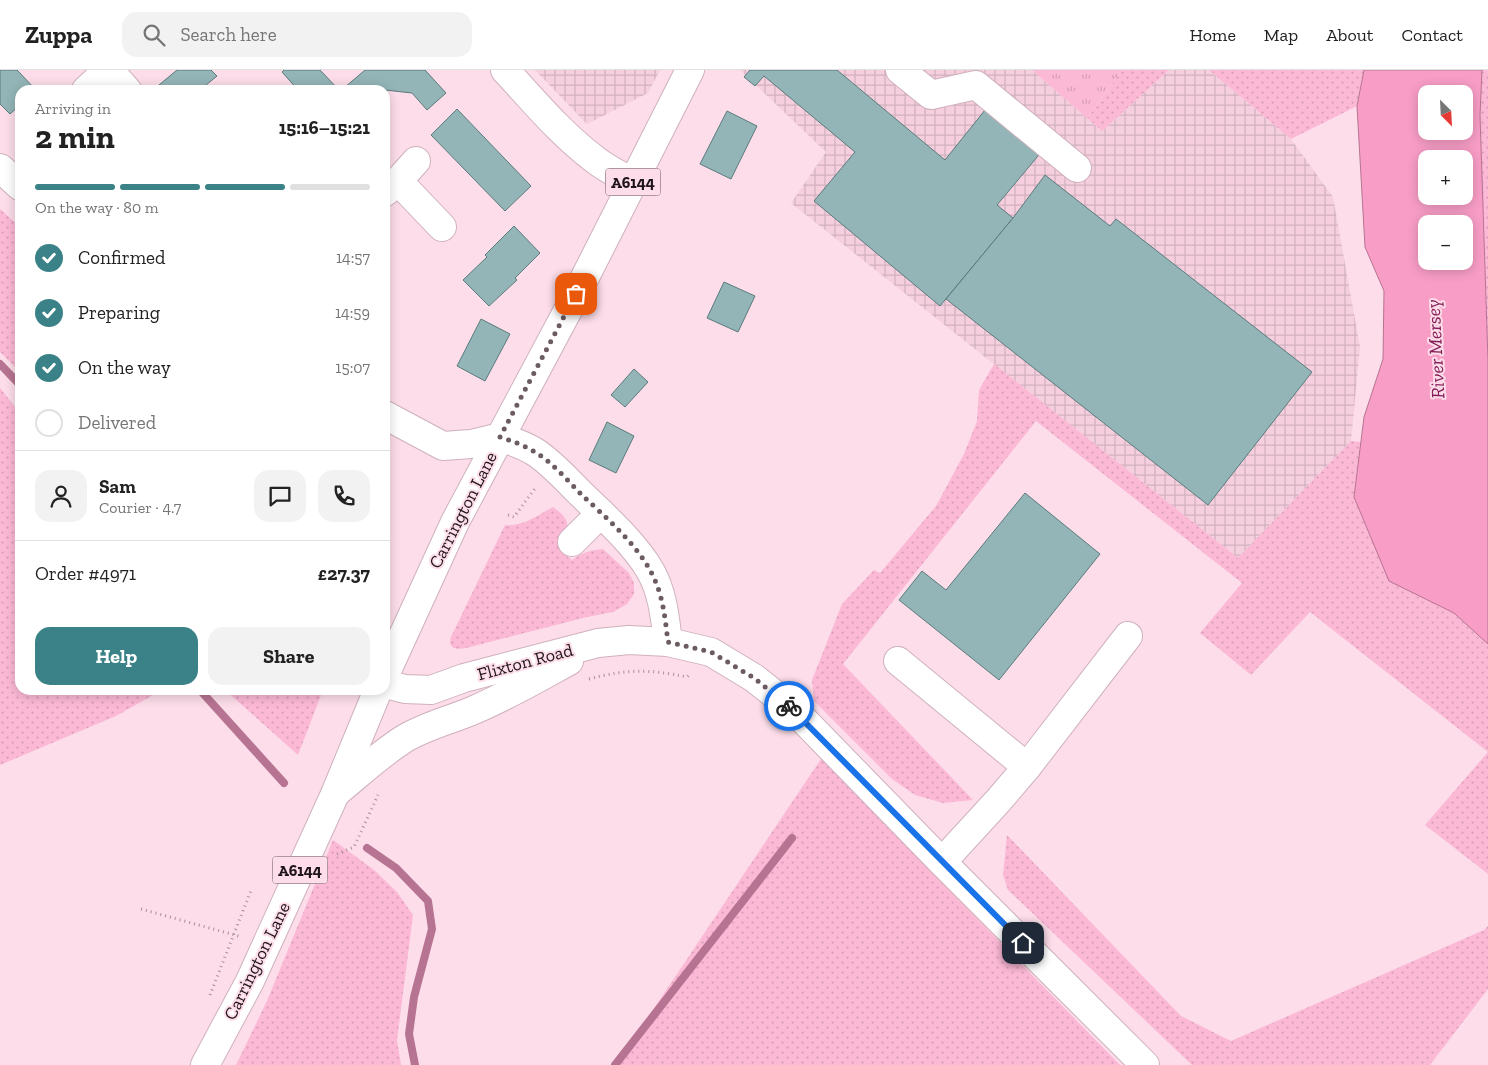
<!DOCTYPE html>
<meta charset="utf-8">
<style>
body{margin:0;font-family:"Zilla Slab",serif;background:#f2f2f2;color:#222;height:100vh;display:flex;flex-direction:column;font-size:19px;white-space:nowrap}
*{box-sizing:border-box;margin:0}
p{font-size:16px;color:#767676}
.icon{flex:none;width:28px;height:28px;fill:none;stroke:currentColor;stroke-width:2;stroke-linecap:round;stroke-linejoin:round}
.map{position:relative;flex:1;overflow:hidden}
.sheet{position:absolute;left:15px;top:15px;width:375px;height:610px;display:flex;flex-direction:column;background:#fff;border-radius:15px;box-shadow:0 2px 12px #0003}
.sheet>*{flex:none}
.needle{width:32px;rotate:156deg}
.buttons{position:absolute;left:1418px;top:15px;display:grid;gap:10px}
.buttons a{display:grid;place-items:center;width:55px;height:55px;border-radius:10px;background:#fff;box-shadow:0 2px 12px #0003;font-size:25px}
.pin{position:absolute;display:grid;place-items:center;width:42px;height:42px;color:#fff;margin:-21px;border-radius:10px;box-shadow:0 2px 8px #0006}
.courier{position:absolute;display:grid;place-items:center;width:50px;height:50px;margin:-25px;border:4px solid #1a73e8;border-radius:50%;background:#fff;color:#222;box-shadow:0 1px 6px #0007}
.summary em{font-style:normal;font-weight:700}
.summary div{display:flex;flex-direction:column-reverse}
.summary{display:flex;align-items:center;justify-content:space-between;height:85px;padding:0 20px}
h1{font-size:32px;font-weight:700;line-height:38px}
.bar{display:grid;grid-template-columns:repeat(4,1fr);gap:8px 5px;align-content:center;height:60px;padding:0 20px}
.bar i{height:6px;border-radius:4px;background:#e0e0e0}
.bar .current{background:#3a8287}
.bar p{grid-column:span 4}
.line{display:flex;align-items:center;gap:12px;padding:0 20px;border-top:1px solid #e0e0e0}
.line div{flex:1}
.round{display:grid;place-items:center;flex:none;width:52px;height:52px;border-radius:15px;background:#f2f2f2}
ol{padding:0 20px;list-style:none}
li{display:flex;align-items:center;gap:15px;height:55px}
li p{margin-inline-start:auto}
li .icon{padding:5px;border-radius:50%;background:#3a8287;color:#fff;stroke-width:4}
li:last-child{color:#767676}
li i{width:28px;height:28px;border:2px solid #e0e0e0;border-radius:50%}
.action{display:flex;gap:10px;margin-top:auto;padding:10px 20px}
.action a{flex:1;height:58px;border-radius:15px;background:#3a8287;color:#fff;font-size:20px;font-weight:700;line-height:58px;text-align:center}
.action a+a{background:#f2f2f2;color:#222}
header{display:flex;align-items:center;gap:30px;box-sizing:border-box;height:70px;padding:0 25px;background:#fff;border-bottom:1px solid #e0e0e0}
header strong{font-size:24px}
nav{display:flex;gap:28px;margin-inline-start:auto;font-size:18px}
.search{width:350px;height:45px;background:#f2f2f2;display:flex;align-items:center;gap:12px;box-sizing:border-box;padding:0 18px;border-radius:15px;color:#767676;font-size:19px}
.map>svg:first-child{display:block}
.industrial{fill:url(#industrial-grid)}
.grass{fill:url(#grass-dots)}
.park{fill:url(#park-tufts)}
.water{fill:#f89dc6;stroke:#b77492;fill-rule:evenodd}
.lines{fill:none;stroke-linecap:round;stroke-linejoin:round}
.stream{stroke:#b77492;stroke-width:8}
.building{fill:#93b5b7;stroke:#5a7b7c}
.minor-casing{stroke:#cfb1bd;stroke-width:30}
.major-casing{stroke:#cfb1bd;stroke-width:30}
.path{stroke:#a79099;stroke-width:3;stroke-dasharray:1 4;stroke-linecap:butt}
.minor{stroke:#fff;stroke-width:28}
.major{stroke:#fff;stroke-width:28}
.done{stroke:#6c5b62;stroke-width:5;stroke-dasharray:0 9}
.route{stroke:#1a73e8;stroke-width:6}
.labels{text-anchor:middle;stroke-width:4;stroke-linejoin:round;paint-order:stroke}
.shield{fill:#fcdde9;stroke:#615157;stroke-width:1}
.shield-label{font-size:16px;font-weight:bold;fill:#1f1519}
.street-label{font-size:18px;fill:#1f1519;stroke:#fcdde9}
.water-label{font-size:19px;font-style:italic;fill:#851e57;stroke:#fcdde9}
</style>
<header>
<strong>Zuppa</strong>
<div class="search"><svg class="icon" aria-label="search" viewBox="0 0 24 24"><circle cx="10" cy="10" r="6"/><path d="M15 15l6 6"/></svg>Search here</div>
<nav><a>Home</a><a>Map</a><a>About</a><a>Contact</a></nav>
</header>
<div class="map">
<svg width="1488" height="995" viewBox="0 0 1488 995">
<defs>
<pattern id="industrial-grid" width="8" height="8" patternUnits="userSpaceOnUse" patternTransform="scale(1.25)"><rect width="8" height="8" fill="#f5cfde"/><path d="M0 4h8M4 0v8" fill="none" stroke="#d2b1be"/></pattern>
<pattern id="grass-dots" width="8" height="8" patternUnits="userSpaceOnUse" patternTransform="scale(1.25)"><rect width="8" height="8" fill="#fcb9d6"/><path d="M2 2h.1M6 6h.1" fill="none" stroke="#d89eb7" stroke-width="1.8" stroke-linecap="round"/></pattern>
<pattern id="park-tufts" width="24" height="20" patternUnits="userSpaceOnUse" patternTransform="scale(1.25)"><rect width="24" height="20" fill="#fcb9d6"/><path d="M3 7l-1-3M5 7V3M7 7l1-3M15 17l-1-3M17 17v-4M19 17l1-3" fill="none" stroke="#d89eb7"/></pattern>
</defs>
<rect width="100%" height="100%" fill="#fcdde9"/>
<g class="industrial">
<path d="M535 0H660L648 23 587 54Z"/>
<path d="M740 0H1032L1102 61 1169 0H1209L1291 69 1333 127 1360 277 1351 371 1238 488 791 133 826 82Z"/>
</g>
<g class="grass">
<path d="M1122 0H1169L1102 61 1087 48Z"/>
<path d="M1209 0H1364L1357 36 1291 69Z"/>
<path d="M1482 0H1488V370V291L1480 45Z"/>
<path d="M0 139 20 157V302L0 282Z"/>
<path d="M994 294 1238 488 1351 371 1361 372 1354 427 1389 510 1454 543 1488 574V804L1425 755 1488 682 1310 542 1251 605 1200 563 1242 513 1036 351 843 594 973 730 943 733 915 725 892 709 814 631 812 610 842 534 874 500 880 503 936 436 964 384 977 351 979 320Z"/>
<path d="M0 318 20 343V620H162L116 646 0 695Z"/>
<path d="M553 437C573 450 570 462 560 480L572 490C582 483 590 480 603 479L629 503 634 513V524L627 534 613 542 587 547 466 578C457 580 447 579 451 567L505 455C523 457 538 445 553 437Z"/>
<path d="M225 620H323L298 685Z"/>
<path d="M821 689 1120 995H616Z"/>
<path d="M1007 765 1181 946 1231 971 1484 860 1488 856V919L1430 995H1192L1008 820 1003 805Z"/>
<path d="M333 770 374 800 397 822 413 845 397 970 401 995H236L267 931Z"/>
</g>
<path class="park" d="M1032 0H1122L1087 48Z"/>
<path class="water" d="M1364 0H1482L1480 45 1488 291V574L1454 543 1389 511 1354 427 1364 347 1383 289 1384 221 1365 177 1357 36ZM1426 24H1464V61H1426ZM1426 89H1464V126H1426ZM1426 154H1464V191H1426Z"/>
<g class="lines">
<g class="stream">
<path d="M0 294 20 315"/>
<path d="M200 620 284 713"/>
<path d="M367 778 396 798 428 831 432 859 414 927 409 964 415 995"/>
<path d="M615 995 792 768"/>
</g>
</g>
<g class="building">
<path d="M0 0H17L36 20H20V35L10 44 0 34Z"/>
<path d="M177 0H211L217 6 200 20H153Z"/>
<path d="M284 0H320L339 20H298L282 2Z"/>
<path d="M365 0H425L446 23 427 40 412 23 385 20H346L344 18Z"/>
<path d="M750 0H837L945 90 989 35 1043 80 997 135 1013 148 940 236 814 131 855 82 764 6 755 16 744 7Z"/>
<path d="M457 39 531 116 505 141 431 65Z"/>
<path d="M727 41 757 56 731 109 700 94Z"/>
<path d="M1045 105 1110 156 1116 149 1312 302 1208 435 946 229 1013 148Z"/>
<path d="M514 156 540 183 515 208 517 210 489 236 463 210 487 187 485 185Z"/>
<path d="M724 212 755 226 738 262 707 248Z"/>
<path d="M481 249 510 264 485 311 457 296Z"/>
<path d="M634 299 648 312 625 337 611 325Z"/>
<path d="M607 352 634 366 616 403 589 390Z"/>
<path d="M1025 423 1100 484 999 610 899 530 922 501 946 520Z"/>
</g>
<g class="lines">
<defs>
<g id="minor">
<path d="M109 0 127 20"/>
<path d="M505 0C533 30 560 63 593 88 605 98 619 105 633 112"/>
<path d="M900 0 931 25 976 15 1077 98"/>
<path d="M86 20 108 0"/>
<path d="M0 98 20 116"/>
<path d="M398 111 442 157"/>
<path d="M385 122 398 111 416 91"/>
<path d="M385 345 443 376 471 374 500 367"/>
<path d="M572 472 601 443"/>
<path d="M898 591 1027 697"/>
<path d="M942 792 998 731 1027 697 1128 566"/>
</g>
<g id="major">
<path d="M500 367C512 371 524 375 535 382 552 393 566 409 580 423 603 445 636 475 651 502 663 524 665 548 668 572"/>
<path d="M385 605 455 452 576 225 690 0"/>
<path d="M385 614 405 619 431 620 464 608 598 573 629 570 668 572 711 582 754 608 793 639 942 792 1145 995"/>
<path d="M338 721C359 704 380 684 404 669 425 656 451 650 474 640 507 626 538 608 569 591"/>
<path d="M205 995 250 911 335 724 378 620"/>
</g>
</defs>
<use href="#minor" class="minor-casing"/>
<use href="#major" class="major-casing"/>
<g class="path">
<path d="M508 445 514 447 536 417"/>
<path d="M589 609C627 599 649 599 687 607L690 604"/>
<path d="M337 784 354 777 378 725"/>
<path d="M141 839 242 867"/>
<path d="M210 925 252 818"/>
</g>
<use href="#minor" class="minor"/>
<use href="#major" class="major"/>
</g>
<g class="lines">
<path class="done" d="M576 224 500 367C512 371 524 375 535 382 552 392 566 409 580 423 604 446 636 473 651 502 663 524 665 548 668 572L711 582 754 608 789 636"/>
<path class="route" d="M789 636 1023 873"/>
</g>
<g class="labels">
<g class="shield">
<rect x="605.5" y="98.5" width="55" height="27" rx="4"/>
<rect x="272.5" y="786.5" width="55" height="27" rx="4"/>
</g>
<g class="shield-label">
<text x="633" y="118">A6144</text>
<text x="300" y="806">A6144</text>
</g>
<g class="street-label">
<text transform="translate(463 440) rotate(-63)" y="6">Carrington Lane</text>
<text transform="translate(525 592) rotate(-15)" y="6">Flixton Road</text>
<text transform="translate(257 891) rotate(-64)" y="6">Carrington Lane</text>
</g>
<g class="water-label">
<text transform="translate(1435 279) rotate(-93)" y="7">River Mersey</text>
</g>
</g>
</svg>
<div class="buttons">
<a><svg class="needle" viewBox="-14 -14 28 28"><path d="M0-13l5 13h-10z" fill="#e53935"/><path d="M0 13l5-13h-10z" fill="#767676"/></svg></a>
<a>+</a>
<a>−</a>
</div>
<div class="pin" style="left:576px;top:224px;background:#ea580c"><svg class="icon" aria-label="bag" viewBox="0 0 24 24"><path d="M5 8h14l-1 12H6zM9 8a3 3 0 0 1 6 0"/></svg></div>
<div class="pin" style="left:1023px;top:873px;background:#1f2937"><svg class="icon" aria-label="home" viewBox="0 0 24 24"><path d="M3 11l9-7 9 7M6 9v11h12V9"/></svg></div>
<div class="courier" style="left:789px;top:636px"><svg class="icon" aria-label="bike" viewBox="0 0 24 24"><circle cx="6" cy="16" r="4"/><circle cx="18" cy="16" r="4"/><path d="M6 16l4-8h5l3 8M10 8l3 8H6M13 5h3"/></svg></div>
<section class="sheet">
<div class="summary"><div><h1>2 min</h1><p>Arriving in</p></div><em>15:16–15:21</em></div>
<div class="bar"><i class="current"></i><i class="current"></i><i class="current"></i><i></i><p>On the way · 80 m</p></div>
<ol>
<li><svg class="icon" aria-label="check" viewBox="0 0 24 24"><path d="M5 12l5 5 9-10"/></svg>Confirmed<p>14:57</p></li>
<li><svg class="icon" aria-label="check" viewBox="0 0 24 24"><path d="M5 12l5 5 9-10"/></svg>Preparing<p>14:59</p></li>
<li><svg class="icon" aria-label="check" viewBox="0 0 24 24"><path d="M5 12l5 5 9-10"/></svg>On the way<p>15:07</p></li>
<li><i></i>Delivered</li>
</ol>
<div class="line" style="height:90px"><a class="round"><svg class="icon" aria-label="person" viewBox="0 0 24 24"><circle cx="12" cy="8" r="4"/><path d="M4 21q1-7 8-7t8 7"/></svg></a><div><b>Sam</b><p>Courier · 4.7</p></div><a class="round"><svg class="icon" aria-label="chat" viewBox="0 0 24 24"><path d="M4 5h16v11H9l-5 4z"/></svg></a><a class="round"><svg class="icon" aria-label="phone" viewBox="0 0 24 24"><path d="M5 4h4l2 5-3 2q2 4 5 5l2-3 5 2v4C11 20 4 13 5 4z"/></svg></a></div>
<div class="line" style="height:65px"><div>Order #4971</div><b>£27.37</b></div>
<div class="action"><a>Help</a><a>Share</a></div>
</section>
</div>
